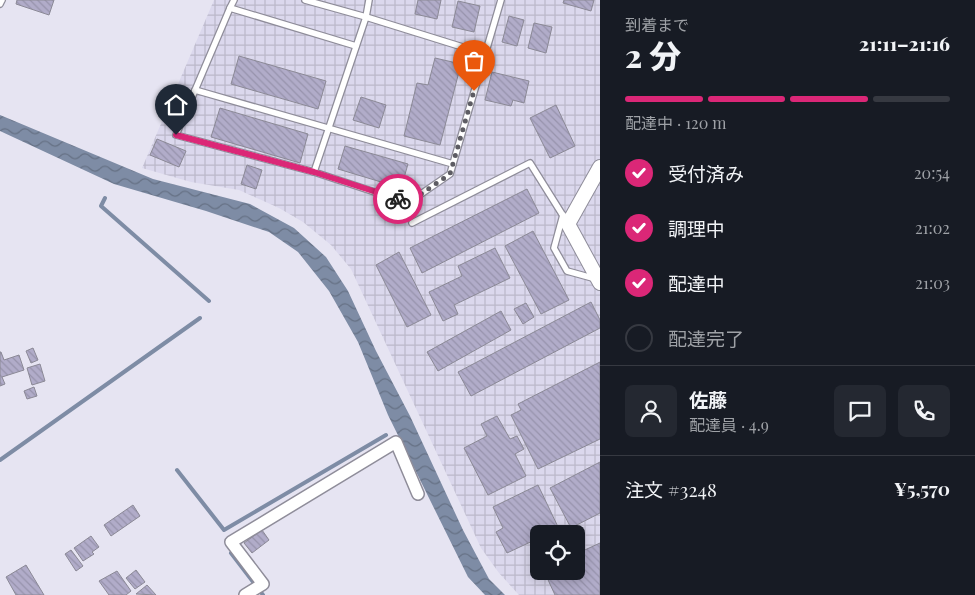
<!DOCTYPE html>
<html lang="ja">
<meta charset="utf-8">
<style>
body{margin:0;font-family:"Playfair Display","Noto Sans JP",serif;background:#242831;color:#f1f3f6;height:100vh;display:flex;flex-direction:column;font-size:19px;white-space:nowrap}
*{box-sizing:border-box;margin:0}
p{font-size:16px;color:#9ea1a6}
.icon{flex:none;width:28px;height:28px;fill:none;stroke:currentColor;stroke-width:2;stroke-linecap:round;stroke-linejoin:round}
.map{position:relative;flex:1;overflow:hidden}
.drawer{display:flex;flex-direction:column;background:#171b24;width:375px}
.drawer>*{flex:none}
.buttons{position:absolute;left:530px;top:525px;display:grid;gap:10px}
.buttons a{display:grid;place-items:center;width:55px;height:55px;border-radius:8px;background:#171b24;box-shadow:0 2px 12px #0003;font-size:25px}
.pin{position:absolute;display:grid;place-items:center;width:42px;height:42px;color:#fff;margin:-51px -21px;border-radius:50% 50% 50% 0;rotate:-45deg;box-shadow:0 0 5px #0007}
.pin .icon{rotate:45deg}
.courier{position:absolute;display:grid;place-items:center;width:50px;height:50px;margin:-25px;border:4px solid #db2777;border-radius:50%;background:#fff;color:#222;box-shadow:0 1px 6px #0007}
.overview em{font-style:normal;font-weight:800}
.overview div{display:flex;flex-direction:column-reverse}
.overview{display:flex;align-items:center;justify-content:space-between;height:85px;padding:0 25px}
h1{font-size:32px;font-weight:800;line-height:38px}
.bar{display:grid;grid-template-columns:repeat(4,1fr);gap:8px 5px;align-content:center;height:60px;padding:0 25px}
.bar i{height:6px;border-radius:4px;background:#363941}
.bar .active{background:#db2777}
.bar p{grid-column:span 4}
.line{display:flex;align-items:center;gap:12px;padding:0 25px;border-top:1px solid #363941}
.line div{flex:1}
.round{display:grid;place-items:center;flex:none;width:52px;height:52px;border-radius:8px;background:#242831}
ol{padding:0 25px;list-style:none}
li{display:flex;align-items:center;gap:15px;height:55px}
li p{margin-inline-start:auto}
li .icon{padding:5px;border-radius:50%;background:#db2777;color:#fff;stroke-width:4}
li:last-child{color:#9ea1a6}
li i{width:28px;height:28px;border:2px solid #363941;border-radius:50%}
main{display:flex;flex:1;min-height:0}
.map>svg:first-child{display:block}
.industrial{fill:url(#industrial-grid);fill-rule:evenodd}
.water{fill:url(#water-waves)}
.lines{fill:none;stroke-linecap:round;stroke-linejoin:round}
.stream{stroke:#7e8ca5;stroke-width:4}
.building{fill:url(#building-back-hatch);stroke:#8b8996}
.service-casing{stroke:#8f8d9a;stroke-width:8}
.minor-casing{stroke:#8f8d9a;stroke-width:14}
.tertiary-casing{stroke:#8f8d9a;stroke-width:16}
.service{stroke:#fff;stroke-width:5.5}
.minor{stroke:#fff;stroke-width:11}
.tertiary{stroke:#fff;stroke-width:14}
.done{stroke:#5d5c63;stroke-width:5;stroke-dasharray:0 9}
.route{stroke:#db2777;stroke-width:6}
</style>
<main>
<div class="map">
<svg width="600" height="595" viewBox="0 0 600 595">
<defs>
<pattern id="industrial-grid" width="8" height="8" patternUnits="userSpaceOnUse" patternTransform="scale(1.25)"><rect width="8" height="8" fill="#dbd8ed"/><path d="M0 4h8M4 0v8" fill="none" stroke="#bbb8ca"/></pattern>
<pattern id="water-waves" width="16" height="10" patternUnits="userSpaceOnUse" patternTransform="scale(1.25)"><rect width="16" height="10" fill="#7e8ca5"/><path d="M0 5q4-4 8 0t8 0" fill="none" stroke="#667185"/></pattern>
<pattern id="building-back-hatch" width="6" height="6" patternUnits="userSpaceOnUse" patternTransform="scale(1.25)"><rect width="6" height="6" fill="#b1acc9"/><path d="M-1 5l2 2M0 0l6 6M5-1l2 2" fill="none" stroke="#9793ac"/></pattern>
</defs>
<rect width="100%" height="100%" fill="#e6e4f2"/>
<path class="industrial" d="M214 0H600V595H519L499 573 481 548 351 269 331 245 303 222 279 208 239 190 191 182 142 168ZM539 534H576V571H539Z"/>
<path class="water" d="M0 115 153 179 250 204 294 228 326 257 348 291 376 351 410 416 463 530 489 579 505 595H485L468 577 388 415 358 342 329 291 298 252 269 232 206 211 114 184 0 131Z"/>
<g class="lines">
<g class="stream">
<path d="M105 198 101 206 209 301"/>
<path d="M0 460 200 318"/>
<path d="M177 470 224 530 386 435"/>
<path d="M231 553 263 595"/>
</g>
</g>
<g class="building">
<path d="M17 0H54L49 15 16 4Z"/>
<path d="M418 0H441L437 19 415 14Z"/>
<path d="M564 0H594L591 11 563 3Z"/>
<path d="M458 1 480 6 474 32 452 27Z"/>
<path d="M509 16 524 20 517 46 502 42Z"/>
<path d="M534 23 552 27 546 53 528 48Z"/>
<path d="M239 56 326 81 318 109 231 84Z"/>
<path d="M435 58 461 64 440 145 404 136 417 83 428 85Z"/>
<path d="M492 72 529 81 524 103 513 100 511 106 485 100Z"/>
<path d="M361 97 386 105 379 128 353 120Z"/>
<path d="M556 105 575 146 550 158 530 118Z"/>
<path d="M220 108 308 134 300 163 211 137Z"/>
<path d="M157 139 186 151 179 167 150 155Z"/>
<path d="M345 146 408 164 401 188 338 169Z"/>
<path d="M247 165 262 170 256 189 241 184Z"/>
<path d="M527 189 539 213 422 273 410 248Z"/>
<path d="M533 231 569 300 541 314 505 246Z"/>
<path d="M495 248 510 278 454 305 458 314 443 321 429 292 462 276 458 266Z"/>
<path d="M399 252 431 315 407 327 376 265Z"/>
<path d="M591 302 600 320V328L471 396 458 372Z"/>
<path d="M526 303 534 317 523 324 514 309Z"/>
<path d="M501 311 511 330 438 371 427 352Z"/>
<path d="M33 348 38 360 31 363 26 351Z"/>
<path d="M0 352H1L4 360 19 355 24 370 2 377 5 384 0 386Z"/>
<path d="M600 362V439L538 469 511 415 521 410 518 404Z"/>
<path d="M40 364 45 381 32 385 27 368Z"/>
<path d="M34 387 37 396 27 399 24 391Z"/>
<path d="M497 416 510 439 517 436 524 449 515 454 526 476 488 495 464 448 487 436 481 424Z"/>
<path d="M600 462V513L571 528 550 488Z"/>
<path d="M538 485 559 529 548 534H539V538L507 553 496 532 503 528 493 507Z"/>
<path d="M133 505 140 516 111 536 104 525Z"/>
<path d="M262 530 269 540 252 553 244 543Z"/>
<path d="M91 536 99 547 92 552 94 554 83 561 74 548Z"/>
<path d="M600 543V595H555L544 571H576V554Z"/>
<path d="M71 550 83 566 76 571 65 554Z"/>
<path d="M26 565 44 595H16L6 577Z"/>
<path d="M136 570 145 582 135 589 126 578Z"/>
<path d="M117 571 131 591 126 595H109L99 581Z"/>
<path d="M147 585 156 595 136 594Z"/>
</g>
<g class="lines">
<defs>
<g id="service">
<path d="M305 0 366 17 369 0"/>
<path d="M0 4 2 0"/>
<path d="M230 8 234 0"/>
<path d="M485 54 366 17 314 172 408 203 450 174 501 0"/>
<path d="M195 90 453 164"/>
<path d="M314 172 176 135 230 8 356 46"/>
<path d="M563 215 554 248 567 271 596 279"/>
<path d="M412 223 530 163 567 222"/>
</g>
<path id="minor" d="M245 595 263 584 231 542 396 442 418 494"/>
<path id="tertiary" d="M600 167 568 224 600 283"/>
</defs>
<use href="#service" class="service-casing"/>
<use href="#minor" class="minor-casing"/>
<use href="#tertiary" class="tertiary-casing"/>
<use href="#service" class="service"/>
<use href="#minor" class="minor"/>
<use href="#tertiary" class="tertiary"/>
</g>
<g class="lines">
<path class="done" d="M398 199 408 203 450 174 474 91"/>
<path class="route" d="M176 135 314 172 398 199"/>
</g>
</svg>
<div class="buttons">
<a><svg class="icon" aria-label="locate" viewBox="0 0 24 24"><circle cx="12" cy="12" r="6"/><path d="M12 2v4M12 18v4M2 12h4M18 12h4"/></svg></a>
</div>
<div class="pin" style="left:474px;top:91px;background:#ea580c"><svg class="icon" aria-label="bag" viewBox="0 0 24 24"><path d="M5 8h14l-1 12H6zM9 8a3 3 0 0 1 6 0"/></svg></div>
<div class="pin" style="left:176px;top:135px;background:#1f2937"><svg class="icon" aria-label="home" viewBox="0 0 24 24"><path d="M3 11l9-7 9 7M6 9v11h12V9"/></svg></div>
<div class="courier" style="left:398px;top:199px"><svg class="icon" aria-label="bike" viewBox="0 0 24 24"><circle cx="6" cy="16" r="4"/><circle cx="18" cy="16" r="4"/><path d="M6 16l4-8h5l3 8M10 8l3 8H6M13 5h3"/></svg></div>
</div>
<section class="drawer">
<div class="overview"><div><h1>2 分</h1><p>到着まで</p></div><em>21:11–21:16</em></div>
<div class="bar"><i class="active"></i><i class="active"></i><i class="active"></i><i></i><p>配達中 · 120 m</p></div>
<ol>
<li><svg class="icon" aria-label="check" viewBox="0 0 24 24"><path d="M5 12l5 5 9-10"/></svg>受付済み<p>20:54</p></li>
<li><svg class="icon" aria-label="check" viewBox="0 0 24 24"><path d="M5 12l5 5 9-10"/></svg>調理中<p>21:02</p></li>
<li><svg class="icon" aria-label="check" viewBox="0 0 24 24"><path d="M5 12l5 5 9-10"/></svg>配達中<p>21:03</p></li>
<li><i></i>配達完了</li>
</ol>
<div class="line" style="height:90px"><a class="round"><svg class="icon" aria-label="person" viewBox="0 0 24 24"><circle cx="12" cy="8" r="4"/><path d="M4 21q1-7 8-7t8 7"/></svg></a><div><b>佐藤</b><p>配達員 · 4.9</p></div><a class="round"><svg class="icon" aria-label="chat" viewBox="0 0 24 24"><path d="M4 5h16v11H9l-5 4z"/></svg></a><a class="round"><svg class="icon" aria-label="phone" viewBox="0 0 24 24"><path d="M5 4h4l2 5-3 2q2 4 5 5l2-3 5 2v4C11 20 4 13 5 4z"/></svg></a></div>
<div class="line" style="height:65px"><div>注文 #3248</div><b>¥5,570</b></div>
</section>
</main>
